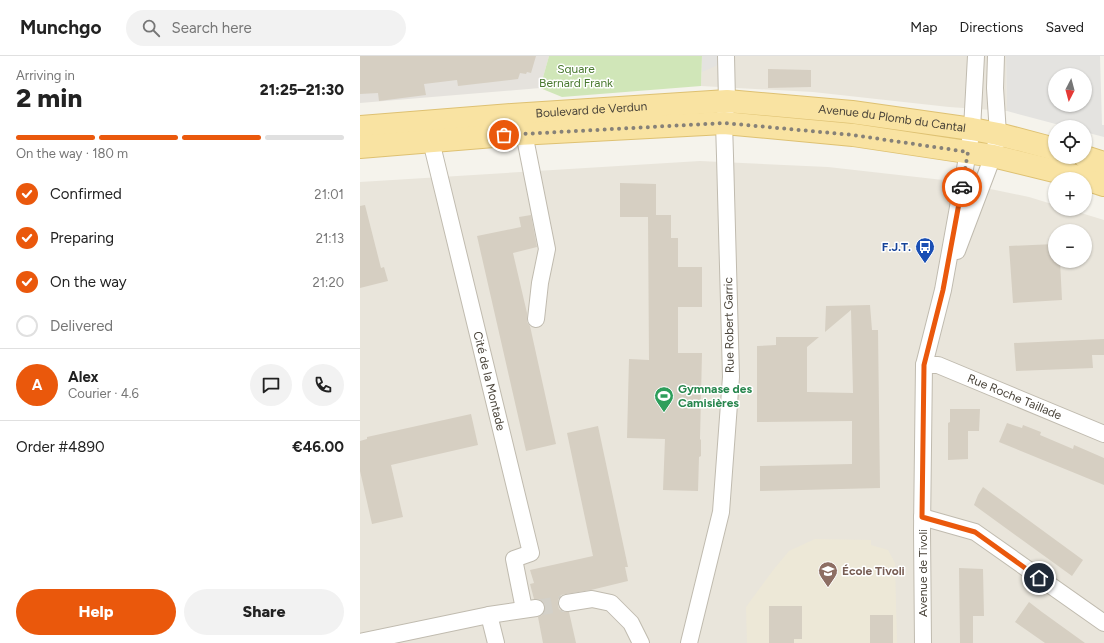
<!DOCTYPE html>
<meta charset="utf-8">
<style>
body{margin:0;font-family:Figtree,sans-serif;background:#f2f2f2;color:#222;height:100vh;display:flex;flex-direction:column;font-size:15px;white-space:nowrap}
*{box-sizing:border-box;margin:0}
p{font-size:13px;color:#767676}
.icon{flex:none;width:22px;height:22px;fill:none;stroke:currentColor;stroke-width:2;stroke-linecap:round;stroke-linejoin:round}
.map{position:relative;flex:1;overflow:hidden}
.drawer{display:flex;flex-direction:column;background:#fff;width:360px}
.drawer>*{flex:none}
.needle{width:26px;rotate:186deg}
.buttons{position:absolute;left:688px;top:12px;display:grid;gap:8px}
.buttons a{display:grid;place-items:center;width:44px;height:44px;border-radius:50%;background:#fff;box-shadow:0 1px 3px #0004;font-size:20px}
.pin{position:absolute;display:grid;place-items:center;width:34px;height:34px;color:#fff;margin:-17px;border:2px solid #fff;border-radius:50%;box-shadow:0 1px 4px #0007}
.courier{position:absolute;display:grid;place-items:center;width:40px;height:40px;margin:-20px;border:3px solid #ea580c;border-radius:50%;background:#fff;color:#222;box-shadow:0 1px 5px #0007}
.headline em{font-style:normal;font-weight:800}
.headline div{display:flex;flex-direction:column-reverse}
.headline{display:flex;align-items:center;justify-content:space-between;height:68px;padding:0 16px}
h1{font-size:26px;font-weight:800;line-height:30px}
.bar{display:grid;grid-template-columns:repeat(4,1fr);gap:6px 4px;align-content:center;height:48px;padding:0 16px}
.bar i{height:5px;border-radius:3px;background:#e0e0e0}
.bar .current{background:#ea580c}
.bar p{grid-column:span 4}
.line{display:flex;align-items:center;gap:10px;padding:0 16px;border-top:1px solid #e0e0e0}
.line div{flex:1}
.round{display:grid;place-items:center;flex:none;width:42px;height:42px;border-radius:21px;background:#f2f2f2}
ol{padding:0 16px;list-style:none}
li{display:flex;align-items:center;gap:12px;height:44px}
li p{margin-inline-start:auto}
li .icon{padding:4px;border-radius:50%;background:#ea580c;color:#fff;stroke-width:4}
li:last-child{color:#767676}
li i{width:22px;height:22px;border:2px solid #e0e0e0;border-radius:50%}
.primary-button{display:flex;gap:8px;margin-top:auto;padding:8px 16px}
.primary-button a{flex:1;height:46px;border-radius:24px;background:#ea580c;color:#fff;font-size:16px;font-weight:800;line-height:46px;text-align:center}
.primary-button a+a{background:#f2f2f2;color:#222}
header{display:flex;align-items:center;gap:24px;box-sizing:border-box;height:56px;padding:0 20px;background:#fff;border-bottom:1px solid #e0e0e0}
header strong{font-size:19px}
nav{display:flex;gap:22px;margin-inline-start:auto;font-size:14px}
.search{width:280px;height:36px;background:#f2f2f2;display:flex;align-items:center;gap:10px;box-sizing:border-box;padding:0 14px;border-radius:22px;color:#767676;font-size:15px}
main{display:flex;flex:1;min-height:0}
.map>svg:first-child{display:block}
.residential{fill:#e9e5db;fill-rule:evenodd}
.industrial{fill:#e5e2dd}
.education{fill:#ede8d7}
.park{fill:#d0e6b8}
.parking{fill:#e4e3e0;fill-rule:evenodd}
.building{fill:#d6cfc2}
.lines{fill:none;stroke-linecap:round;stroke-linejoin:round}
.minor-tunnel{stroke:#d3d0c8;stroke-width:16;stroke-dasharray:16 8;stroke-linecap:butt}
.minor-casing{stroke:#c0bbaf;stroke-width:18}
.primary-casing{stroke:#dec172;stroke-width:24}
.minor{stroke:#fff;stroke-width:16}
.primary{stroke:#f9e3a2;stroke-width:22}
.done{stroke:#868178;stroke-width:4;stroke-dasharray:0 7.2}
.route{stroke:#ea580c;stroke-width:5}
.labels{text-anchor:middle;stroke-width:3;stroke-linejoin:round;paint-order:stroke}
.park-label{font-size:12px;fill:#49792f;stroke:#fff}
.street-label{font-size:12px;fill:#4a443a;stroke:#fff}
.transit-label{font-size:12px;font-weight:bold;fill:#164399;stroke:#fff;text-anchor:end}
.leisure-label{font-size:12px;font-weight:bold;fill:#27864d;stroke:#fff;text-anchor:start}
.education-label{font-size:12px;font-weight:bold;fill:#785e54;stroke:#fff;text-anchor:start}
</style>
<header>
<strong>Munchgo</strong>
<div class="search"><svg class="icon" aria-label="search" viewBox="0 0 24 24"><circle cx="10" cy="10" r="6"/><path d="M15 15l6 6"/></svg>Search here</div>
<nav><a>Map</a><a>Directions</a><a>Saved</a></nav>
</header>
<main>
<section class="drawer">
<div class="headline"><div><h1>2 min</h1><p>Arriving in</p></div><em>21:25–21:30</em></div>
<div class="bar"><i class="current"></i><i class="current"></i><i class="current"></i><i></i><p>On the way · 180 m</p></div>
<ol>
<li><svg class="icon" aria-label="check" viewBox="0 0 24 24"><path d="M5 12l5 5 9-10"/></svg>Confirmed<p>21:01</p></li>
<li><svg class="icon" aria-label="check" viewBox="0 0 24 24"><path d="M5 12l5 5 9-10"/></svg>Preparing<p>21:13</p></li>
<li><svg class="icon" aria-label="check" viewBox="0 0 24 24"><path d="M5 12l5 5 9-10"/></svg>On the way<p>21:20</p></li>
<li><i></i>Delivered</li>
</ol>
<div class="line" style="height:72px"><b class="round" style="background:#ea580c;color:#fff">A</b><div><b>Alex</b><p>Courier · 4.6</p></div><a class="round"><svg class="icon" aria-label="chat" viewBox="0 0 24 24"><path d="M4 5h16v11H9l-5 4z"/></svg></a><a class="round"><svg class="icon" aria-label="phone" viewBox="0 0 24 24"><path d="M5 4h4l2 5-3 2q2 4 5 5l2-3 5 2v4C11 20 4 13 5 4z"/></svg></a></div>
<div class="line" style="height:52px"><div>Order #4890</div><b>€46.00</b></div>
<div class="primary-button"><a>Help</a><a>Share</a></div>
</section>
<div class="map">
<svg width="744" height="587" viewBox="0 0 744 587">
<rect width="100%" height="100%" fill="#f5f3ec"/>
<g class="residential">
<path d="M342 0H646L647 55 589 51 453 36 341 30Z"/>
<path d="M340 105 468 111 592 125 669 141 695 149V153H708L744 164V587H0V126ZM695 175H725V205H695Z"/>
</g>
<path class="industrial" d="M0 0H189L180 32 0 47Z"/>
<path class="education" d="M455 483 511 484V489L528 494 535 507 537 587H387L386 551 414 513 429 495Z"/>
<path class="park" d="M189 0H342L341 30 202 41 180 32Z"/>
<g class="parking">
<path d="M342 0H358V9L342 16Z"/>
<path d="M646 0H740L742 69H744V81L725 76V71H707L647 55ZM695 19H725V49H695Z"/>
</g>
<g class="building">
<path d="M0 0H176L171 17 167 16 166 18 160 17 158 23 98 30 97 24 64 28 66 39 19 45 18 37 0 38Z"/>
<path d="M408 13 451 14V31L408 32Z"/>
<path d="M260 127 296 128V159H311V182H318V211H342V251H318V297H342L340 383 341 384V400L339 401 338 435 303 434 305 383 267 382 269 303 289 304 288 161H260Z"/>
<path d="M5 149 21 212 24 211 28 225 0 232V150Z"/>
<path d="M171 159 177 191 153 197 167 257V266L170 270 196 388 166 395 117 180 161 171 159 161Z"/>
<path d="M695 188V205H700L702 244 653 247 649 190Z"/>
<path d="M510 249 512 274H518L520 432 400 435V410L492 408V365L397 366V290L416 289V281H459L447 291V336L493 337 491 254 465 276 466 250Z"/>
<path d="M744 283V299H732L733 312 656 315 654 287Z"/>
<path d="M590 353H620L619 375H608V403L588 404V367L590 366Z"/>
<path d="M111 358 118 389 31 409 43 461 12 468 0 415V385L7 383V381Z"/>
<path d="M647 367 662 372 663 369 681 376 680 379 713 393 714 389 744 402V429L639 386Z"/>
<path d="M238 370 268 511H265L268 525 231 534 206 538 201 539 198 544V549L199 553 203 556H209L216 587H183L178 561 182 559 185 556V550L183 546 180 543H174L170 528 174 527 170 514 233 500 207 377Z"/>
<path d="M623 431 723 504 712 520 614 449 618 439Z"/>
<path d="M599 512 623 513 624 560H613V587H600Z"/>
<path d="M669 546 682 556 725 587H685L655 566Z"/>
<path d="M409 550H442V583H434V587H409Z"/>
<rect x="510" y="559" width="23" height="28"/>
</g>
<g class="lines">
<path class="minor-tunnel" d="M176 552 207 547"/>
<defs>
<g id="minor">
<path d="M164 77 187 193 180 227 176 263"/>
<path id="s1" d="M71 85 171 497 154 503 164 553"/>
<path d="M597 195 633 100 638 78 635 32 636 0"/>
<path id="s2" d="M564 309H578L744 378"/>
<path d="M562 461 615 476 744 567"/>
<path d="M207 547 232 543 251 547 271 567 281 587"/>
<path d="M129 559 136 587"/>
<path d="M0 586 129 559 176 552"/>
<path d="M329 587 361 456 371 321 365 100 364 67 367 45 366 0"/>
<path d="M563 587 562 474 564 309 583 234 608 96 612 73 616 0"/>
</g>
<g id="primary">
<path id="s3" d="M0 71 152 59 367 45 492 56 612 73 638 78 695 93"/>
<path d="M0 91 158 78 364 67 493 79 633 100 723 122 744 129"/>
<path d="M725 101 744 107"/>
</g>
</defs>
<use href="#minor" class="minor-casing"/>
<use href="#primary" class="primary-casing"/>
<use href="#minor" class="minor"/>
<use href="#primary" class="primary"/>
</g>
<g class="lines">
<path class="done" d="M144 79 364 67 493 79 608 96 602 131"/>
<path class="route" d="M602 131 583 234 564 309 562 461 615 476 679 522"/>
</g>
<defs>
<symbol id="bus-pin" viewBox="-11 -11 22 30"><path d="M0 17L-7.5 6A9.5 9.5 0 1 1 7.5 6Z" fill="#1a4fb4" stroke="#fff"/><path d="M-5-6H5V4H4V6H2V4H-2V6H-4V4H-5ZM-3.5-4V0h7V-4ZM-3.5 1.2v1.5H-2V1.2ZM2 1.2v1.5H3.5V1.2Z" fill="#fff"/></symbol>
<symbol id="stadium-pin" viewBox="-11 -11 22 30"><path d="M0 17L-7.5 6A9.5 9.5 0 1 1 7.5 6Z" fill="#2e9e5b" stroke="#fff"/><path d="M0-5a6.5 5 0 1 0 0 10a6.5 5 0 1 0 0-10ZM-3.5-1.8h7v3.6h-7Z" fill="#fff"/></symbol>
<symbol id="school-pin" viewBox="-11 -11 22 30"><path d="M0 17L-7.5 6A9.5 9.5 0 1 1 7.5 6Z" fill="#8d6e63" stroke="#fff"/><path d="M0-5L7-2L0 1L-7-2ZM-4 1L0 2.5L4 1V4Q0 6-4 4Z" fill="#fff"/></symbol>
</defs>
<g fill-rule="evenodd">
<use href="#bus-pin" x="554" y="180" width="22" height="30"/>
<use href="#stadium-pin" x="293" y="329" width="22" height="30"/>
<use href="#school-pin" x="457" y="504" width="22" height="30"/>
</g>
<g class="labels">
<g class="park-label">
<text x="216" y="17">Square<tspan x="216" dy="14">Bernard Frank</tspan></text>
</g>
<g class="street-label">
<text dy="4" stroke="none"><textPath href="#s3" startOffset="232">Boulevard de Verdun</textPath></text>
<text dy="4" stroke="none"><textPath href="#s3" startOffset="534">Avenue du Plomb du Cantal</textPath></text>
<text transform="translate(369 269) rotate(-91)" y="4">Rue Robert Garric</text>
<text dy="4" stroke="none"><textPath href="#s1" startOffset="247">Cité de la Montade</textPath></text>
<text dy="4" stroke="none"><textPath href="#s2" startOffset="97">Rue Roche Taillade</textPath></text>
<text transform="translate(563 517) rotate(-90)" y="4">Avenue de Tivoli</text>
</g>
<g class="transit-label">
<text x="551" y="195">F.J.T.</text>
</g>
<g class="leisure-label">
<text x="318" y="337">Gymnase des<tspan x="318" dy="14">Camisières</tspan></text>
</g>
<g class="education-label">
<text x="482" y="519">École Tivoli</text>
</g>
</g>
</svg>
<div class="buttons">
<a><svg class="needle" viewBox="-14 -14 28 28"><path d="M0-13l5 13h-10z" fill="#e53935"/><path d="M0 13l5-13h-10z" fill="#767676"/></svg></a>
<a><svg class="icon" aria-label="locate" viewBox="0 0 24 24"><circle cx="12" cy="12" r="6"/><path d="M12 2v4M12 18v4M2 12h4M18 12h4"/></svg></a>
<a>+</a>
<a>−</a>
</div>
<div class="pin" style="left:144px;top:79px;background:#ea580c"><svg class="icon" aria-label="bag" viewBox="0 0 24 24"><path d="M5 8h14l-1 12H6zM9 8a3 3 0 0 1 6 0"/></svg></div>
<div class="pin" style="left:679px;top:522px;background:#1f2937"><svg class="icon" aria-label="home" viewBox="0 0 24 24"><path d="M3 11l9-7 9 7M6 9v11h12V9"/></svg></div>
<div class="courier" style="left:602px;top:131px"><svg class="icon" aria-label="car" viewBox="0 0 24 24"><path d="M5 17H2v-5l4-1 3-4h7l3 4 3 1v5h-3M9 17h6M6 11h13"/><circle cx="7" cy="17" r="2"/><circle cx="17" cy="17" r="2"/></svg></div>
</div>
</main>
